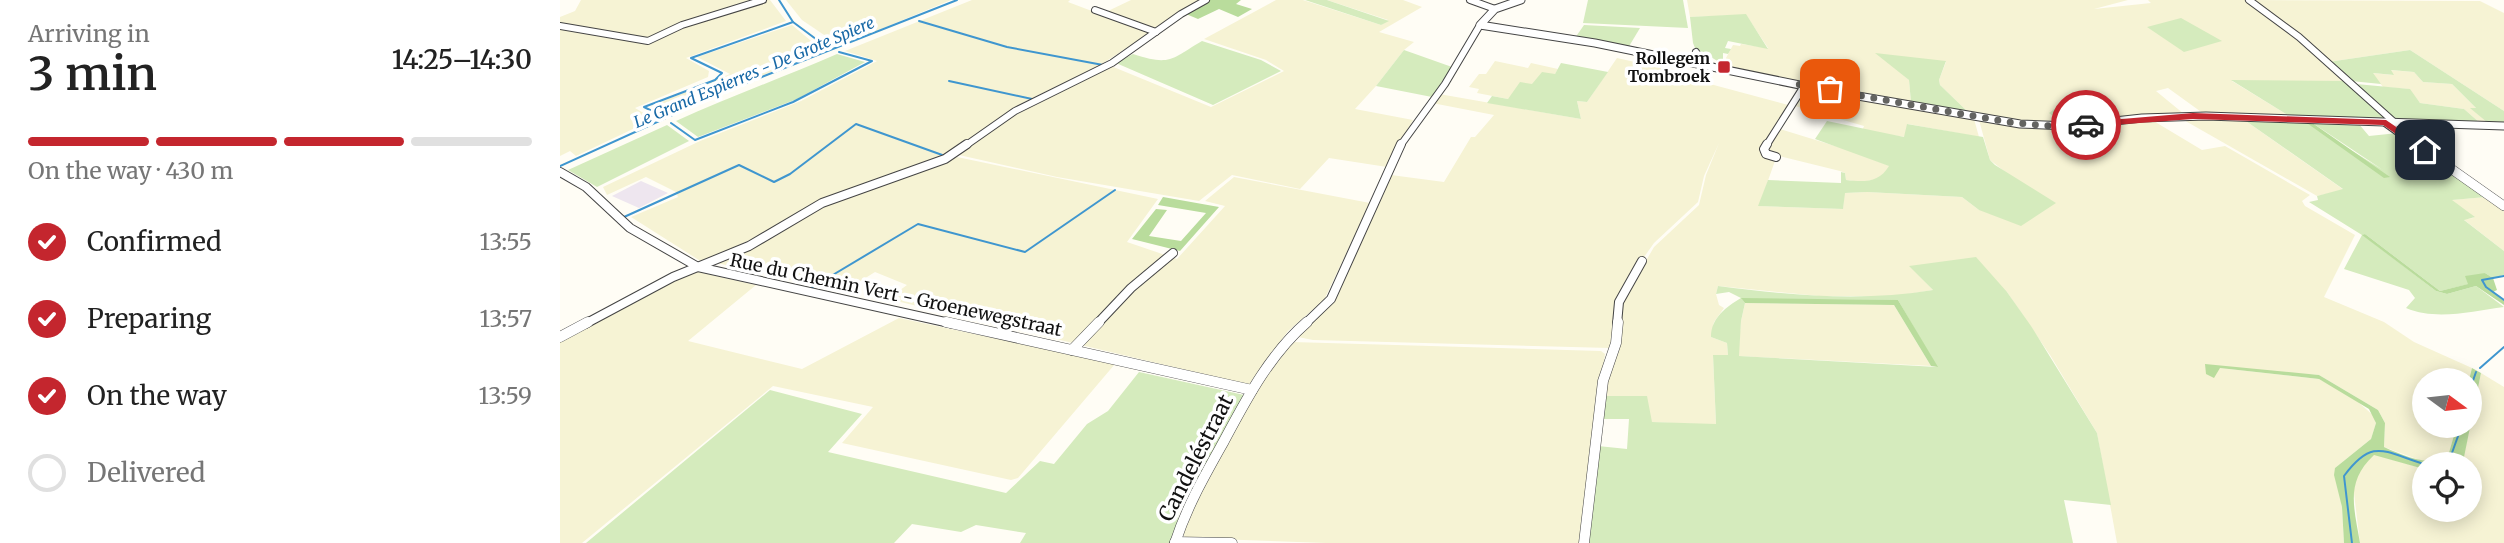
<!DOCTYPE html>
<meta charset="utf-8">
<style>
body{margin:0;font-family:Merriweather,serif;background:#f6f6f6;color:#222;height:100vh;display:flex;flex-direction:column;font-size:26px;white-space:nowrap}
*{box-sizing:border-box;margin:0}
p{font-size:23px;color:#767676}
.icon{flex:none;width:38px;height:38px;fill:none;stroke:currentColor;stroke-width:2;stroke-linecap:round;stroke-linejoin:round}
.map{position:relative;flex:1;overflow:hidden}
.side{display:flex;flex-direction:column;background:#fff;width:560px}
.side>*{flex:none}
.needle{width:46px;rotate:105deg}
.fabs{position:absolute;left:1852px;top:368px;display:grid;gap:14px}
.fabs a{display:grid;place-items:center;width:70px;height:70px;border-radius:50%;background:#fff;box-shadow:0 4px 18px #0003;font-size:35px}
.pin{position:absolute;display:grid;place-items:center;width:60px;height:60px;color:#fff;margin:-30px;border-radius:14px;box-shadow:0 4px 10px #0006}
.courier{position:absolute;display:grid;place-items:center;width:70px;height:70px;margin:-35px;border:5px solid #c4262e;border-radius:50%;background:#fff;color:#222;box-shadow:0 2px 9px #0007}
.summary em{font-style:normal;font-weight:600}
.summary div{display:flex;flex-direction:column-reverse}
.summary{display:flex;align-items:center;justify-content:space-between;height:119px;padding:0 28px}
h1{font-size:46px;font-weight:600;line-height:52px}
.bar{display:grid;grid-template-columns:repeat(4,1fr);gap:10px 7px;align-content:center;height:84px;padding:0 28px}
.bar i{height:9px;border-radius:5px;background:#e0e0e0}
.bar .active{background:#c4262e}
.bar p{grid-column:span 4}
ol{padding:0 28px;list-style:none}
li{display:flex;align-items:center;gap:21px;height:77px}
li p{margin-inline-start:auto}
li .icon{padding:7px;border-radius:50%;background:#c4262e;color:#fff;stroke-width:4}
li:last-child{color:#767676}
li i{width:38px;height:38px;border:4px solid #e0e0e0;border-radius:50%}
main{display:flex;flex:1;min-height:0}
.map>svg:first-child{display:block}
.industrial{fill:#eee6ef}
.farmland{fill:#f6f3d4}
.green{fill:#d5ebbd;fill-rule:evenodd}
.forest{fill:#b9dc9c}
.lines{fill:none;stroke-linecap:round;stroke-linejoin:round}
.stream{stroke:#3f96cf;stroke-width:2}
.minor-far2-casing{stroke:#444;stroke-width:8}
.minor-far1-casing{stroke:#444;stroke-width:10}
.minor-casing{stroke:#444;stroke-width:11}
.tertiary-far1-casing{stroke:#444;stroke-width:9}
.tertiary-casing{stroke:#444;stroke-width:10}
.minor-far2{stroke:#fff;stroke-width:6}
.minor-far1{stroke:#fff;stroke-width:8}
.minor{stroke:#fff;stroke-width:10}
.tertiary-far1{stroke:#fff;stroke-width:7}
.tertiary{stroke:#fff;stroke-width:9}
.route{fill:#c4262e}
.done{stroke:#646461;stroke-width:7;stroke-dasharray:0 12.6}
.poi-dot{fill:#c4262e;stroke:#fff;stroke-width:2.5}
.labels{text-anchor:middle;stroke-width:7;stroke-linejoin:round;paint-order:stroke}
.far-poi-label{font-size:16px;font-weight:bold;fill:#111;stroke:#fff;text-anchor:end}
.far-water-label{font-size:16px;font-style:italic;fill:#1768a6;stroke:#fff}
.street-label{font-size:18px;fill:#111;stroke:#fff}
.near-street-label{font-size:21px;fill:#111;stroke:#fff}
</style>
<main>
<section class="side">
<div class="summary"><div><h1>3 min</h1><p>Arriving in</p></div><em>14:25–14:30</em></div>
<div class="bar"><i class="active"></i><i class="active"></i><i class="active"></i><i></i><p>On the way · 430 m</p></div>
<ol>
<li><svg class="icon" aria-label="check" viewBox="0 0 24 24"><path d="M5 12l5 5 9-10"/></svg>Confirmed<p>13:55</p></li>
<li><svg class="icon" aria-label="check" viewBox="0 0 24 24"><path d="M5 12l5 5 9-10"/></svg>Preparing<p>13:57</p></li>
<li><svg class="icon" aria-label="check" viewBox="0 0 24 24"><path d="M5 12l5 5 9-10"/></svg>On the way<p>13:59</p></li>
<li><i></i>Delivered</li>
</ol>
</section>
<div class="map">
<svg width="1944" height="543" viewBox="0 0 1944 543">
<rect width="100%" height="100%" fill="#fffdf5"/>
<path class="industrial" d="M81 181 108 193 79 208 52 196Z"/>
<g class="farmland">
<path d="M21 0H210L226 21 126 58 149 71 148 77 75 108 94 119 16 156 10 151 0 156V17L15 11Z"/>
<path d="M226 0H391L309 34 276 43 242 20Z"/>
<path d="M412 0H510L508 2 590 33 537 67 464 102 377 161 263 199 207 232 142 262 71 217 118 197 116 192 86 177 47 195 43 187 140 141 241 101 317 61 285 51Z"/>
<path d="M571 0H640L593 29 548 11Z"/>
<path d="M716 0H743L821 25 828 20 767 0H843L862 7 819 32 854 42 844 50 816 86 795 109 853 120 827 167 769 158 740 189 672 175 639 201 497 177 399 155 449 118 551 66 651 107 724 71 706 60 644 39Z"/>
<path d="M1127 0H1568L1534 9 1591 3 1588 0H1688L1719 22 1785 81H1672L1731 117 1644 114 1608 88 1596 91 1624 114 1551 119 1533 106 1506 98 1502 123 1465 122 1409 113 1380 85 1379 80 1386 62 1331 64 1349 80 1351 102 1172 68 1166 58 1173 45 1180 46 1181 44 1208 48 1186 15 1130 17Z"/>
<path d="M1692 0 1920 1 1944 13V111L1850 50 1768 62Z"/>
<path d="M232 25 262 50 110 115 91 106 170 74 137 57Z"/>
<path d="M1057 58 1110 70 1109 73 1232 106 1200 153 1216 158 1199 206 1283 209 1284 193 1307 192 1402 197 1419 210 1495 203 1453 178 1430 160 1419 120 1442 124 1592 120 1642 150 1665 146 1750 195 1742 201 1745 206 1795 235 1764 297 1824 322 1854 342 1912 368 1909 380H1864V425H1897L1888 456 1884 461 1865 462 1824 447 1825 423 1818 410 1759 375 1660 368 1759 379 1790 395 1814 416 1816 423 1811 439 1775 468 1782 507 1784 543H1557L1537 433 1490 355 1447 292 1350 266 1373 290 1336 296H1259L1158 286 1156 294 1159 305 1164 308 1154 322 1151 337 1167 343 1168 355 1153 356 1156 425 1092 422 1044 396 1061 304 1094 247 1139 205 1146 175 1159 143 1144 176 1138 202 1094 243 1065 284 1057 302 1050 348 753 340 738 337 739 331 755 320 774 300 831 175 884 182 911 137H915L934 115 872 103 879 94 1021 119 1017 101 1027 102Z"/>
<path d="M935 61 968 68 971 63 998 69 995 74 948 99 917 93 919 89 909 87 919 74H926Z"/>
<path d="M1829 70 1854 72 1863 82 1892 84 1917 109H1912L1928 123H1920L1904 109 1860 103 1849 89 1823 87 1812 73 1833 75Z"/>
<path d="M1247 88 1414 119 1419 137 1348 124 1345 137 1302 131 1304 126 1235 106Z"/>
<path d="M1622 119H1683L1784 190 1757 196Z"/>
<path d="M1220 129 1288 150 1330 166 1320 179 1301 182 1286 180 1285 173 1280 171 1207 153V148Z"/>
<path d="M397 157 598 199 567 242 617 259 665 206 645 201 674 177 810 203 764 300 728 331 689 385 328 299 347 285 315 272 283 292 157 263 214 237 262 207Z"/>
<path d="M1926 197 1944 210V251L1903 219 1914 218 1891 200Z"/>
<path d="M134 271 196 285 128 341 242 369 339 318 555 364 458 478 451 480 282 443 313 407 213 386 22 543H0V342Z"/>
<path d="M1185 303 1334 305 1371 366 1178 356 1181 321Z"/>
<path d="M732 342 1041 351 1045 354 1019 543H766L626 538 623 534 626 518 703 379Z"/>
<path d="M1921 373 1944 387V543H1800L1793 485 1797 473 1814 454 1864 469V509H1909V464H1902Z"/>
</g>
<g class="green">
<path d="M745 0H767L829 21 821 25Z"/>
<path d="M1028 0H1123L1128 28 1023 23Z"/>
<path d="M1186 14 1208 49 1168 41 1165 48 1171 49 1168 54 1163 53V61L1159 62 1146 54 1137 53 1133 43 1130 17Z"/>
<path d="M1621 18 1662 41 1624 52 1587 27Z"/>
<path d="M1024 25 1080 28 1068 48 1015 38Z"/>
<path d="M642 41 701 60 721 71 653 105 556 63 573 54C610 66 610 60 642 41Z"/>
<path d="M844 50 892 67 872 97 816 86Z"/>
<path d="M1850 50 1944 111V124L1928 123 1910 108H1916L1892 84 1863 82 1854 72 1831 70 1834 75 1813 73 1821 84 1791 81 1768 62Z"/>
<path d="M1315 53 1386 61 1379 80 1380 85 1409 113 1351 102 1349 80Z"/>
<path d="M277 54 305 62 237 99 138 137 116 121C169 97 224 77 277 54Z"/>
<path d="M1001 63 1048 72 1027 102 1017 101 1021 119 927 103 932 96 948 99 960 82 972 84 982 72 995 74Z"/>
<path d="M1671 80 1785 81 1828 120 1731 117Z"/>
<path d="M1796 84 1850 89 1860 103 1904 109 1920 123 1833 119Z"/>
<path d="M1506 106 1540 117 1545 114 1551 119 1502 123 1489 113 1497 107Z"/>
<path d="M1683 119 1744 121 1823 170 1751 122 1798 123 1809 136 1838 133 1926 197 1892 200 1915 217 1904 220 1944 251V275L1933 278 1925 273 1909 284 1880 291 1805 234 1803 235 1876 291 1887 294 1916 286 1944 307C1912 311 1877 321 1846 308L1855 298 1849 290 1784 269 1802 235 1749 202 1758 200 1757 196 1783 189Z"/>
<path d="M1267 121 1344 137 1347 124 1423 137 1430 160 1435 165 1496 203 1461 226 1419 210 1402 197 1307 192 1285 193 1283 209 1198 206 1208 180 1281 183V172L1285 173 1286 180C1304 182 1319 183 1329 166L1255 139Z"/>
<path d="M107 125 129 141 37 187 8 170Z"/>
<path d="M1416 257 1447 292 1471 326 1537 433 1551 505 1504 500 1513 543H1029L1038 446 1067 449 1069 419H1041L1044 396H1087L1092 422 1156 424 1153 355H1168L1167 343 1151 337C1151 318 1166 307 1181 298L1169 292 1156 294 1158 286C1229 295 1301 302 1373 290L1349 266ZM1182 299 1338 300 1377 367 1179 356 1181 321 1185 303Z"/>
<path d="M579 372 684 395 619 512 614 543H460L466 533 416 525 401 532 352 524 334 543H26L210 390 302 414 268 452 446 493 480 461 494 464 527 424 548 411Z"/>
</g>
<g class="forest">
<path d="M650 0H681L676 4 692 9 678 17 659 9 638 19 626 14Z"/>
<path d="M1744 121 1751 122 1830 177 1824 178Z"/>
<path d="M603 197 659 207 620 251 572 239 596 209 607 210 589 236 621 241 646 213 598 205Z"/>
<path d="M1805 234 1880 291 1908 284 1905 276 1925 273 1933 278 1937 290 1933 292 1944 301V305L1916 286 1887 294 1876 291 1802 235Z"/>
<path d="M1181 298 1338 300 1378 367 1371 366 1334 305 1185 303Z"/>
<path d="M1645 364 1759 375 1818 410 1825 423 1824 447C1844 456 1861 463 1884 461L1888 456 1897 425H1909V380L1912 368 1921 373 1903 462 1864 464V469L1814 455C1785 482 1794 507 1800 543H1784L1782 507 1774 475 1775 468 1811 439 1816 423 1809 409 1759 379 1660 368 1654 378 1646 374Z"/>
</g>
<g class="lines">
<g class="stream">
<path d="M219 0 233 22 268 48"/>
<path d="M359 21 447 47 543 65"/>
<path d="M389 81 472 99"/>
<path d="M104 117 84 107 155 80 162 73 131 58 233 22"/>
<path d="M111 123 135 140 233 102 312 61 279 52"/>
<path d="M0 166 161 93 397 0"/>
<path d="M64 217 179 165 214 182 230 174 296 124 385 156"/>
<path d="M1944 276 1922 280 1926 287 1944 300"/>
<path d="M251 288 358 224 465 252 555 190"/>
<path d="M1920 368 1944 347"/>
<path d="M1909 392 1916 372"/>
<path d="M1888 464 1902 425"/>
<path d="M1792 543 1784 476C1813 437 1824 452 1864 464"/>
</g>
<defs>
<g id="minor-far2">
<path d="M910 0 935 9"/>
<path d="M1689 0 1739 37 1834 122"/>
<path d="M535 10 596 32"/>
<path d="M0 26 88 41 122 25 203 0"/>
<path d="M1136 52 1143 64"/>
<path d="M405 146 455 111 552 63 621 14 646 0"/>
<path d="M840 146 885 84 920 25"/>
<path d="M1206 146 1244 86"/>
</g>
<g id="minor-far1">
<path d="M1207 144 1204 149 1206 154 1216 157"/>
<path d="M0 172 26 187 70 228 138 267 394 324"/>
<path d="M25 324 113 277 189 246 262 203 385 159 407 144"/>
<path d="M537 324 571 288 613 253"/>
<path d="M745 324 771 299 841 144"/>
<path d="M1057 324 1059 302 1082 261"/>
</g>
<g id="minor">
<path d="M386 322 692 390"/>
<path d="M0 337 28 322"/>
<path d="M512 350 539 322"/>
<path d="M615 542 672 543"/>
<path d="M615 543C627 506 645 475 664 441 687 398 710 354 747 322"/>
<path d="M1024 543 1043 381 1056 343 1058 322"/>
</g>
<g id="tertiary-far1">
<path d="M961 0 935 9 920 25 1035 43 1269 91 1460 124 1509 126 1582 118 1646 116 1944 126"/>
<path d="M1826 123 1858 146"/>
</g>
<path id="tertiary" d="M1856 144 1944 206"/>
</defs>
<use href="#minor-far2" class="minor-far2-casing"/>
<use href="#minor-far1" class="minor-far1-casing"/>
<use href="#minor" class="minor-casing"/>
<use href="#tertiary-far1" class="tertiary-far1-casing"/>
<use href="#tertiary" class="tertiary-casing"/>
<use href="#minor-far2" class="minor-far2"/>
<use href="#minor-far1" class="minor-far1"/>
<use href="#minor" class="minor"/>
<use href="#tertiary-far1" class="tertiary-far1"/>
<use href="#tertiary" class="tertiary"/>
</g>
<path class="route" d="M1633 113 1826 120 1870 150 1862 152 1823 125 1633 119 1526 127 1521 125 1526 122Z"/>
<g class="lines">
<path class="done" d="M1270 89 1236 84 1447 122 1490 126 1526 125"/>
</g>
<rect class="poi-dot" x="1157" y="60" width="14" height="14" rx="3.5"/>
<g class="labels">
<g class="far-poi-label">
<text x="1150" y="64">Rollegem<tspan x="1150" dy="18">Tombroek</tspan></text>
</g>
<g class="far-water-label">
<text transform="translate(194 72) rotate(-23)" y="6">Le Grand Espierres - De Grote Spiere</text>
</g>
<g class="street-label">
<text transform="translate(336 295) rotate(12)" y="6">Rue du Chemin Vert - Groenewegstraat</text>
</g>
<g class="near-street-label">
<text transform="translate(636 458) rotate(-63)" y="7">Candeléstraat</text>
</g>
</g>
</svg>
<div class="fabs">
<a><svg class="needle" viewBox="-14 -14 28 28"><path d="M0-13l5 13h-10z" fill="#e53935"/><path d="M0 13l5-13h-10z" fill="#767676"/></svg></a>
<a><svg class="icon" aria-label="locate" viewBox="0 0 24 24"><circle cx="12" cy="12" r="6"/><path d="M12 2v4M12 18v4M2 12h4M18 12h4"/></svg></a>
</div>
<div class="pin" style="left:1270px;top:89px;background:#ea580c"><svg class="icon" aria-label="bag" viewBox="0 0 24 24"><path d="M5 8h14l-1 12H6zM9 8a3 3 0 0 1 6 0"/></svg></div>
<div class="pin" style="left:1865px;top:150px;background:#1f2937"><svg class="icon" aria-label="home" viewBox="0 0 24 24"><path d="M3 11l9-7 9 7M6 9v11h12V9"/></svg></div>
<div class="courier" style="left:1526px;top:125px"><svg class="icon" aria-label="car" viewBox="0 0 24 24"><path d="M5 17H2v-5l4-1 3-4h7l3 4 3 1v5h-3M9 17h6M6 11h13"/><circle cx="7" cy="17" r="2"/><circle cx="17" cy="17" r="2"/></svg></div>
</div>
</main>
